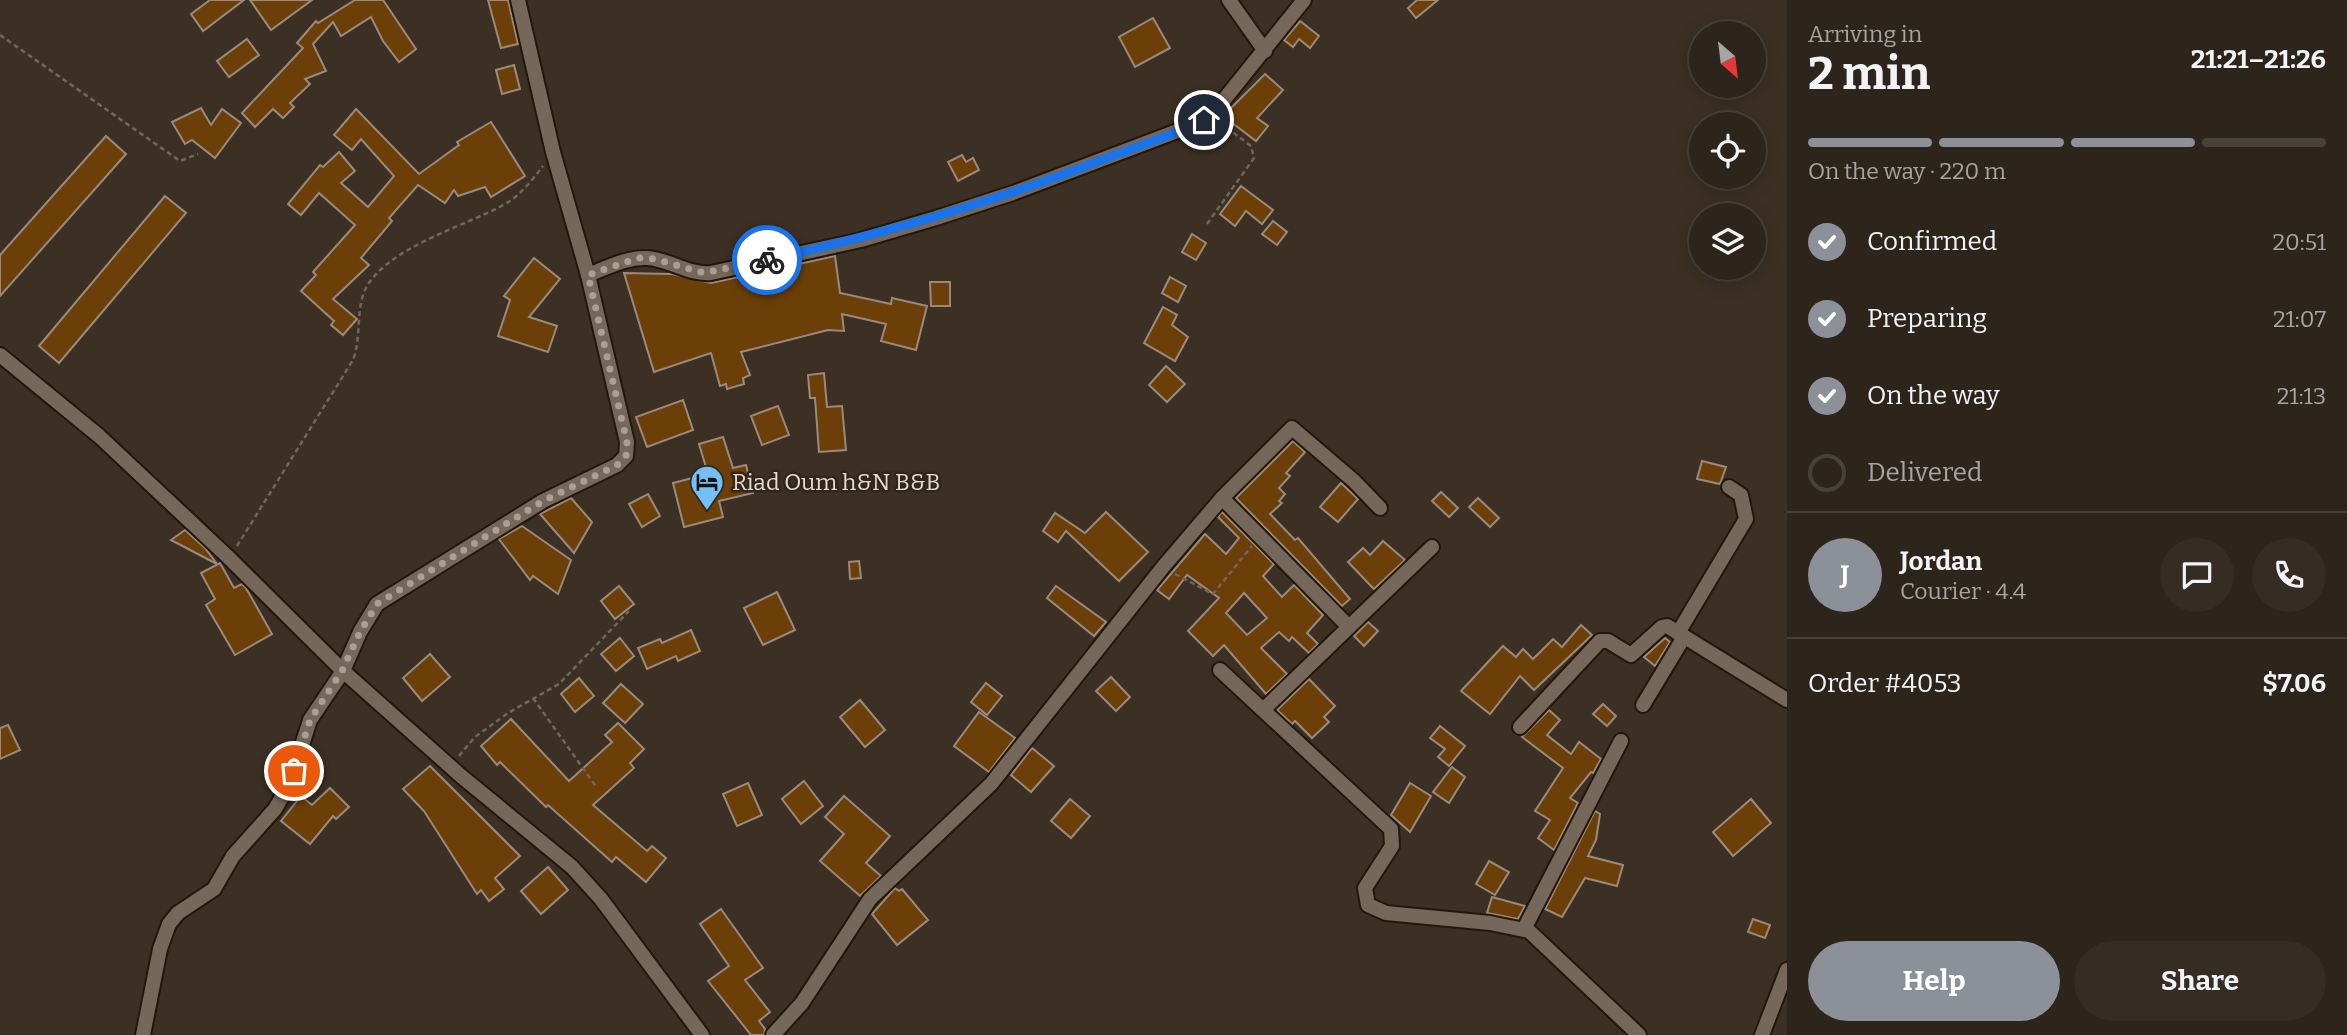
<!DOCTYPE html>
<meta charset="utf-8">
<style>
body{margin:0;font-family:Bitter,serif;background:#352c24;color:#f1f3f6;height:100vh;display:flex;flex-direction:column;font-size:26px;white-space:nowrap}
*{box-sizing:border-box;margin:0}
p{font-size:23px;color:#a7a4a3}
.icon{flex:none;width:38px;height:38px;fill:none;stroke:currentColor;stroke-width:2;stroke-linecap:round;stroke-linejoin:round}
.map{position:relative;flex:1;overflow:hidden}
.details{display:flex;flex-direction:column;background:#2d241b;width:560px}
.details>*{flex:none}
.needle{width:46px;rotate:152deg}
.buttons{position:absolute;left:1689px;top:21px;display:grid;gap:14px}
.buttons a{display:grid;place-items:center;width:77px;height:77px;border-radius:50%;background:#2d241b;box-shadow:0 4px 18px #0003,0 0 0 2px #48413a;font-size:35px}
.pin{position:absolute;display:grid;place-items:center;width:60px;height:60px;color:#fff;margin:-30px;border:4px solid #fff;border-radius:50%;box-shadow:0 2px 7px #0007}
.courier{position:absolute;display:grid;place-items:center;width:70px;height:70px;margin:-35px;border:5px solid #1a73e8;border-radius:50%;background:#fff;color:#222;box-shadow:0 2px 9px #0007}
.overview em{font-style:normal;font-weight:700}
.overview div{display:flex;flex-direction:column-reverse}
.overview{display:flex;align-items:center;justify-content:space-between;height:119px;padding:0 21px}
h1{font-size:46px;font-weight:700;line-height:52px}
.bar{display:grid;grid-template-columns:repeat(4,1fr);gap:10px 7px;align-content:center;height:84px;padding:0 21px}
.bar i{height:9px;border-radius:5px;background:#48413a}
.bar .active{background:#8c9099}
.bar p{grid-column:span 4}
.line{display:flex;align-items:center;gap:18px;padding:0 21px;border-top:2px solid #48413a}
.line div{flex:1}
.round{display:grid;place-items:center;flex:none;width:74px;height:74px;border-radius:37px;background:#352c24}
ol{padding:0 21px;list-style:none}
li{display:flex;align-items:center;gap:21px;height:77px}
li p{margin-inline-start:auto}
li .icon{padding:7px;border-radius:50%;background:#8c9099;color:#fff;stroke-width:4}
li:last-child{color:#a7a4a3}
li i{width:38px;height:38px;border:4px solid #48413a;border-radius:50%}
.primary-button{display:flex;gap:14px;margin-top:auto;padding:14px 21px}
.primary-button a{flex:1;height:80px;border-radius:42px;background:#8c9099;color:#fff;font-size:28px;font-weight:700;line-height:80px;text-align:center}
.primary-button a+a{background:#352c24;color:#f1f3f6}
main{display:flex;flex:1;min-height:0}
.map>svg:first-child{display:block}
.building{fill:#6c3f09;stroke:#9a8a7d;stroke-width:2;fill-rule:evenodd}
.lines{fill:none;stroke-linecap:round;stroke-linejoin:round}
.minor-casing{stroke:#23170d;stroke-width:18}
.path{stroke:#70665b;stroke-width:2.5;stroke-dasharray:5 3.5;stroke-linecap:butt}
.minor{stroke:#75675a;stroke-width:14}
.done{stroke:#a99f96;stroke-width:7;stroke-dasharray:0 12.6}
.route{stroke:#1a73e8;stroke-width:9}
.labels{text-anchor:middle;stroke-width:5;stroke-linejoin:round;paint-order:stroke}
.poi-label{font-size:23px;fill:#e3dbd4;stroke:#32261b;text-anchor:start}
</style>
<main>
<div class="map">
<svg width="1787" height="1035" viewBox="0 0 1787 1035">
<rect width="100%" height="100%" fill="#3c3024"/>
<g class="building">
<path d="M210 0H244L203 31 191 14Z"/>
<path d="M250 0H312L271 30Z"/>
<path d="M355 0H383L416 49 399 62 383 41 371 17 341 36 333 22 313 44 326 71 305 79 310 84 290 103 294 107 283 118 273 109 255 127 242 113 303 48 297 43 316 21 318 23Z"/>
<path d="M488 0H508L518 44 501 48Z"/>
<path d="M1417 0H1438L1416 18 1408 8Z"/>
<path d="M1153 18 1170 48 1135 67 1119 37Z"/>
<path d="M1300 21 1319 36 1310 48 1299 39 1293 47 1284 40Z"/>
<path d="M247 39 259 55 229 77 217 61Z"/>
<path d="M514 65 520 89 502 94 496 70Z"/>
<path d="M1265 74 1283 90 1257 118 1268 126 1256 141 1223 116Z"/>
<path d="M201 108 211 125 222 109 241 123 215 158 192 140 185 144 172 122Z"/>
<path d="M356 109 419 174 459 145 457 142 491 122 525 176 491 197 485 187 458 196 454 190 445 203 418 185 389 218 392 221 361 258 369 265 333 299 357 319 343 335 331 325 334 321 301 291 316 275 313 272 355 225 319 193 301 215 288 204 320 165 323 167 339 152 355 171 341 183 368 207 394 176 361 139 352 150 334 135Z"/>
<path d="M106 136 126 154 0 296V255Z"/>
<path d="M962 155 966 162 973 158 979 170 958 181 948 162Z"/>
<path d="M1241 186 1273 210 1262 224 1246 211 1235 226 1220 214Z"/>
<path d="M165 196 186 213 59 363 39 346Z"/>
<path d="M1273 221 1287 232 1277 245 1262 234Z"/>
<path d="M1192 234 1206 243 1196 260 1182 252Z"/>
<path d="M835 256 840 293 891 304 892 298 927 306 916 350 881 341 886 324 842 314 844 331 828 330 741 352 750 375 743 378 744 384 727 389 726 384 720 386 711 353 654 372 624 273 672 274 711 283Z"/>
<path d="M534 258 560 279 529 317 557 326 548 352 498 336 510 300 504 296Z"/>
<path d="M1170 277 1186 286 1178 302 1162 293Z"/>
<path d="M930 282H950V306H931Z"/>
<path d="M1163 307 1177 315 1172 325 1188 337 1175 361 1144 343Z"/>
<path d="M1166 366 1185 384 1167 402 1149 385Z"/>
<path d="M824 373 827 407 842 406 846 450 819 452 815 398H810L808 375Z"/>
<path d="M683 400 693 430 647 447 636 417Z"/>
<path d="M778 406 789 435 762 445 751 416Z"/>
<path d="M723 437 733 468 746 465 753 493 719 501 723 517 684 527 673 483 708 474 699 444Z"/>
<path d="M1293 441 1305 452 1286 473 1290 476 1279 488 1285 494 1279 501 1282 503 1270 514 1295 540 1298 538 1350 599 1342 606 1236 498Z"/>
<path d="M1702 461 1726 467 1720 484 1697 479Z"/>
<path d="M1341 483 1358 499 1338 522 1320 507Z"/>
<path d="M1441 492 1458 508 1449 517 1432 501Z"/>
<path d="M648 494 660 516 642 527 629 504Z"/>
<path d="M571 498 592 522 574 553 540 514Z"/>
<path d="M1478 498 1499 518 1490 527 1469 507Z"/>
<path d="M1106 512 1148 552 1119 581 1066 531 1058 542 1043 531 1055 513 1085 533Z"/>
<path d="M1222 512 1274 564 1263 576 1282 597 1294 585 1323 615 1307 633 1318 644 1309 653 1292 637 1289 641 1279 632 1261 648 1287 674 1266 694 1224 645 1213 656 1188 631 1219 598 1187 575 1169 599 1157 590 1205 534 1226 554 1239 538 1218 517ZM1244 593 1267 618 1247 635 1226 613Z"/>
<path d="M522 526 571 560 558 594 533 576 530 580 499 539Z"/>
<path d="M185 530 205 548 217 564 171 540Z"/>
<path d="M1383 541 1405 560 1374 589 1348 562 1363 548 1370 555Z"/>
<path d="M859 561 861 578 850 579 849 562Z"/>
<path d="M220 563 234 588 242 584 246 588 272 634 235 655 206 605 215 599 201 573Z"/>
<path d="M619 586 634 604 615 619 601 601Z"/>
<path d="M1056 586 1106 622 1094 636 1047 598Z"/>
<path d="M777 592 795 630 763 645 744 608Z"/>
<path d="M1368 622 1378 631 1364 646 1354 636Z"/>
<path d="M1581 625 1592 635 1534 690 1520 676 1490 714 1461 691 1503 646 1516 657 1523 649 1533 659 1553 639 1562 647Z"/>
<path d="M691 630 700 651 678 661 676 656 647 669 638 648 660 639 662 643Z"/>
<path d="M620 638 634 656 616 671 601 654Z"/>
<path d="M1665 638 1670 642 1655 666 1644 657Z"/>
<path d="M430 654 450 677 422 701 403 678Z"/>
<path d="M1111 677 1130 697 1116 711 1096 691Z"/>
<path d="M579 678 594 696 575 712 561 694Z"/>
<path d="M1309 679 1335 706 1324 717 1329 722 1312 738 1295 721 1292 724 1277 710Z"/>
<path d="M986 683 1002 696 987 715 971 702Z"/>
<path d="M621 684 643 704 625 723 603 703Z"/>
<path d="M860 700 885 730 865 747 840 717Z"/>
<path d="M1603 704 1616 716 1607 726 1593 714Z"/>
<path d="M1549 710 1560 720 1547 735 1571 754 1579 742 1601 759 1593 773 1591 772 1570 798 1578 803 1554 850 1538 838 1550 820 1535 811 1563 768 1522 737Z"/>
<path d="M979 712 1015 738 989 772 954 746Z"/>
<path d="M511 719 569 781 612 742 605 735 618 723 644 749 630 763 634 768 593 805 647 851 652 846 666 858 646 882 616 857 612 862 548 805 546 807 500 762 497 765 481 746Z"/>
<path d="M8 725 20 750 0 759V728Z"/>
<path d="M1440 726 1465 746 1449 766 1438 757 1445 749 1430 738Z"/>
<path d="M1032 748 1054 766 1031 792 1011 775Z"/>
<path d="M430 766 520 856 495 878 504 889 489 901 481 890 477 894 424 811 403 789Z"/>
<path d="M1452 767 1465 777 1449 803 1433 792Z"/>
<path d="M804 781 823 806 801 824 782 799Z"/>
<path d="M748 783 762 815 737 826 723 794Z"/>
<path d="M1410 783 1431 796 1410 832 1391 815Z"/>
<path d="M330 788 349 807 336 819 333 816 310 844 281 821 301 796 312 805Z"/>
<path d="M844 796 890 836 866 863 881 876 860 896 820 861 844 834 825 817Z"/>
<path d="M1070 799 1090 816 1071 838 1051 821Z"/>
<path d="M1751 799 1771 823 1733 856 1713 832Z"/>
<path d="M1595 811 1600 814 1596 840 1588 856 1623 865 1617 886 1585 878 1562 917 1545 909Z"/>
<path d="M1489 861 1509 872 1495 895 1476 884Z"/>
<path d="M548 867 568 890 541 914 521 891Z"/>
<path d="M895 888 899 891 902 889 928 920 897 945 872 914Z"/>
<path d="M1492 897 1525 906 1518 919 1487 913Z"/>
<path d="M721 909 763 968 745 980 770 1012 759 1021 765 1029 764 1035H751L708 981 729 966 700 924Z"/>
<path d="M1753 919 1770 925 1765 938 1748 932Z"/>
</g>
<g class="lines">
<defs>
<g id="minor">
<path d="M518 0 553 152 588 275"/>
<path d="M1229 0 1265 51"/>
<path d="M0 355 99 436 227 556 343 671 461 776 572 867 601 899 702 1035"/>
<path d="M1222 498 1349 627"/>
<path d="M1678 633 1746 519 1741 495 1729 487"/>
<path d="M1220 670 1391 829 1392 846 1365 888 1368 905 1386 913 1490 923 1529 931 1639 1035"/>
<path d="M1643 705 1684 637"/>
<path d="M1263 710 1432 547"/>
<path d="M1520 727 1600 641H1608L1631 655 1662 627 1667 626 1787 700"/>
<path d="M1524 929 1621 741"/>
<path d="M143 1035 160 949 169 924 178 913 214 889 233 856 275 809 290 783 310 720 343 671 360 632 377 604 543 501 617 465 626 456 627 442 588 275C606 268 627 257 647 258 669 259 688 275 711 273L861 240 936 218 1013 193 1196 124 1211 116 1304 0"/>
<path d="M773 1035 802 1003 870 899 991 784 1163 567 1222 498 1292 428 1354 481 1380 508"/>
<path d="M1762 1035 1787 970"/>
</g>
</defs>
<use href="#minor" class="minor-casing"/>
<g class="path">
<path d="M0 35 180 161 198 154"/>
<path d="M1207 224 1254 158 1251 146 1222 124"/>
<path d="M237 546 353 360C362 336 355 307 367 286 391 246 466 226 505 204 521 195 532 180 543 166"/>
<path d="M1175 574 1213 594 1252 546"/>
<path d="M533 698 597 788"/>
<path d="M459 756 475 737 508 713 559 684 629 611"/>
</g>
<use href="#minor" class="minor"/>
</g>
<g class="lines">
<path class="done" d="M294 771 310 720 342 671 360 632 377 604 543 501 617 465 626 456 627 442 588 275 638 258 655 259 704 273 767 260"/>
<path class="route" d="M767 260C883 234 994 202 1104 159 1137 146 1172 136 1204 120"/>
</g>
<defs>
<symbol id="hotel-pin" viewBox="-11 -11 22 30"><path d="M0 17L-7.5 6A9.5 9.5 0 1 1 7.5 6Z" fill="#74c0f6" stroke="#32261b"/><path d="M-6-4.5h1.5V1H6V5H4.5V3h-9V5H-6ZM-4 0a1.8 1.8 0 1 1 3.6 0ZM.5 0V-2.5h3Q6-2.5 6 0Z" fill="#111"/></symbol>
</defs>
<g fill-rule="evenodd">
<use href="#hotel-pin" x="688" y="463" width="38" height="52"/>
</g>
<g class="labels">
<g class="poi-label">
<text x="732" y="490">Riad Oum h&amp;N B&amp;B</text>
</g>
</g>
</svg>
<div class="buttons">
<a><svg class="needle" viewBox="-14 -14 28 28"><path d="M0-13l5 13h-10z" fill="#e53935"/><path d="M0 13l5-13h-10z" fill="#a7a4a3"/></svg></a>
<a><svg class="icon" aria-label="locate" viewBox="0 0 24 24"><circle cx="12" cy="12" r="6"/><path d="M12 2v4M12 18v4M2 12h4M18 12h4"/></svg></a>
<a><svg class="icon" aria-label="layers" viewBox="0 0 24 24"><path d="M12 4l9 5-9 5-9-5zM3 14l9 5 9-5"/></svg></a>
</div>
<div class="pin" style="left:294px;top:771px;background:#ea580c"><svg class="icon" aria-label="bag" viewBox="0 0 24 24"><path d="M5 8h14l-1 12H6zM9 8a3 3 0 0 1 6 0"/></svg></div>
<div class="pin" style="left:1204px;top:120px;background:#1f2937"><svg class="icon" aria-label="home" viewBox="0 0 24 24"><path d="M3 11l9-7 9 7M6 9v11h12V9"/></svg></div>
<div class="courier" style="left:767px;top:260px"><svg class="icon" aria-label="bike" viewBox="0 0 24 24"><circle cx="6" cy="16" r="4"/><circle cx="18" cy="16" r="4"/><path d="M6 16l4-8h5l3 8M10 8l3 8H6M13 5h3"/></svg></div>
</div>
<section class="details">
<div class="overview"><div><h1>2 min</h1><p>Arriving in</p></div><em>21:21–21:26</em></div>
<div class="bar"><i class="active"></i><i class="active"></i><i class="active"></i><i></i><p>On the way · 220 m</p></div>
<ol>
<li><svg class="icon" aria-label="check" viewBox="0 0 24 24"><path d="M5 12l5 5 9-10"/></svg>Confirmed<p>20:51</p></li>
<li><svg class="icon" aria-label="check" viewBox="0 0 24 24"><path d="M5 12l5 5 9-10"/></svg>Preparing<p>21:07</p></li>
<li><svg class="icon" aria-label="check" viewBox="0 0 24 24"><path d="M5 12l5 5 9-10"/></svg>On the way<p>21:13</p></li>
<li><i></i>Delivered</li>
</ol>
<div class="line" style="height:126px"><b class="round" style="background:#8c9099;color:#fff">J</b><div><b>Jordan</b><p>Courier · 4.4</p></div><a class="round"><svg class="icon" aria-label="chat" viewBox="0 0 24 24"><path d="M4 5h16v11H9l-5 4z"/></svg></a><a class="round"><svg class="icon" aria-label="phone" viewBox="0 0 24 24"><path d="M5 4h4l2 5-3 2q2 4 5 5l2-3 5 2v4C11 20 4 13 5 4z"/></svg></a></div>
<div class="line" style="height:91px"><div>Order #4053</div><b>$7.06</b></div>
<div class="primary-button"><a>Help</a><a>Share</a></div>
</section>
</main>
